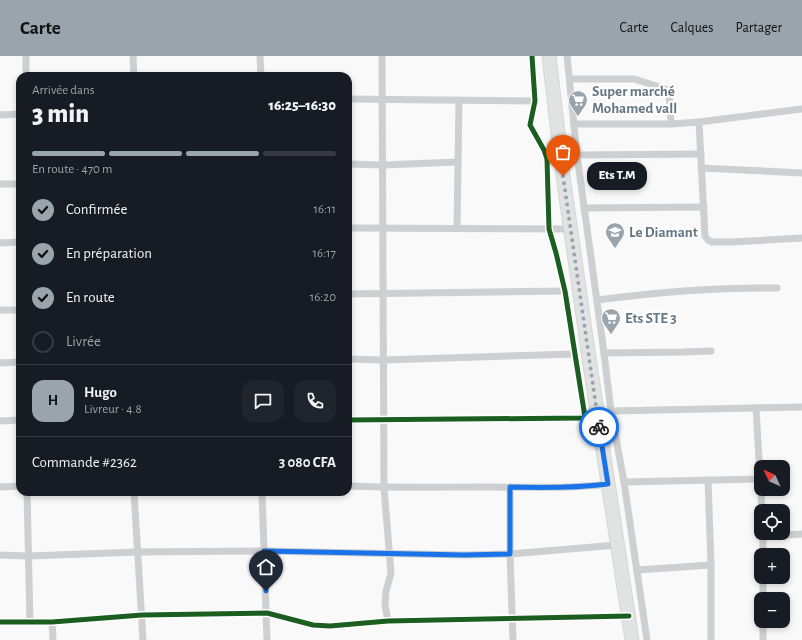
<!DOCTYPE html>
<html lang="fr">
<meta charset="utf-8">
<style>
body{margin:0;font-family:"Alegreya Sans",sans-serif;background:#20242c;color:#f1f3f6;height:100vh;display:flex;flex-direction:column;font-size:15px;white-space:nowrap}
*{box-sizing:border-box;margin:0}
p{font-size:13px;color:#9ea1a6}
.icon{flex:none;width:22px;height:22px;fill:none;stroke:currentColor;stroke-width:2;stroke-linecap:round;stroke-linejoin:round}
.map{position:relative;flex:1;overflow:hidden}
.details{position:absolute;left:16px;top:16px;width:336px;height:424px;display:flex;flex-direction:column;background:#171b24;border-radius:12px;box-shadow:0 2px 6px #0003}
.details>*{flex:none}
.needle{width:26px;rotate:314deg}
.buttons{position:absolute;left:754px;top:404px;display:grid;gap:8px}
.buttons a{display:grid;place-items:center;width:36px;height:36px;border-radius:8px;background:#171b24;box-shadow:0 2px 6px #0003;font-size:20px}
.pin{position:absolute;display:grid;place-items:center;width:34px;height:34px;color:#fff;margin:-41px -17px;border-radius:50% 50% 50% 0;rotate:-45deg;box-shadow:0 0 4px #0007}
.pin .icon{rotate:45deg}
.courier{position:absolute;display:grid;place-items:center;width:40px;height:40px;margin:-20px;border:3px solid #1a73e8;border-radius:50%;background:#fff;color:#222;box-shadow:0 1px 5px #0007}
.bubble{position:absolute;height:28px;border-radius:12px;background:#171b24;box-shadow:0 2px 6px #0003;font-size:13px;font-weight:800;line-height:28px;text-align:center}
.overview em{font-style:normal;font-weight:800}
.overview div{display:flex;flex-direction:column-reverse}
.overview{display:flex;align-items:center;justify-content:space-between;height:68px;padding:0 16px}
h1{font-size:26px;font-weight:800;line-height:30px}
.bar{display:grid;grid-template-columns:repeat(4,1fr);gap:6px 4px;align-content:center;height:48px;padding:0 16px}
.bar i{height:5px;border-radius:3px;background:#363941}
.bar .selected{background:#99a4ac}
.bar p{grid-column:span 4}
.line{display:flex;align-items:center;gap:10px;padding:0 16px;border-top:1px solid #363941}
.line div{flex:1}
.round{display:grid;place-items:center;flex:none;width:42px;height:42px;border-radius:12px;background:#20242c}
ol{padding:0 16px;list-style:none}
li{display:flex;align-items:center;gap:12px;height:44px}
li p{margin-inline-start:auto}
li .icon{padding:4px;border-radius:50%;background:#99a4ac;color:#111;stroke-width:4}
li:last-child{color:#9ea1a6}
li i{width:22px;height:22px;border:2px solid #363941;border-radius:50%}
header{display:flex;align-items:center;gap:24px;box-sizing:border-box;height:56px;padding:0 20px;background:#99a4ac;color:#111}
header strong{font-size:19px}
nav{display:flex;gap:22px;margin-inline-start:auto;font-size:14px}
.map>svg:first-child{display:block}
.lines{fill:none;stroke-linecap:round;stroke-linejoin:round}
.highway-casing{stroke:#d5d6d6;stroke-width:15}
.street{stroke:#cecfd0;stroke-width:7}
.highway{stroke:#e1e2e2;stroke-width:13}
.cycleway-casing{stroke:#fff;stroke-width:8}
.cycleway{stroke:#1b5e20;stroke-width:5}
.done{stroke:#99a4ac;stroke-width:4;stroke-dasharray:0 7.2}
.route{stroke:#1a73e8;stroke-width:5}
.labels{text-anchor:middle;stroke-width:4;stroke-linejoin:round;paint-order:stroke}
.poi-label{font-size:15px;font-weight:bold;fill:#657683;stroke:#fff;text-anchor:start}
</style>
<header>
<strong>Carte</strong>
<nav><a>Carte</a><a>Calques</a><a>Partager</a></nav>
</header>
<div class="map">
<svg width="802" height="584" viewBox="0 0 802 584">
<rect width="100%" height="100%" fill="#f9f9f9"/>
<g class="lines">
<defs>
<path id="highway" d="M549 0 563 120 589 302 632 584"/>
</defs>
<use href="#highway" class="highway-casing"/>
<g class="street">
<path d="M26 0V20"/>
<path d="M133 0 134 20"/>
<path d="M260 0 261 20"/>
<path d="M382 0 384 432 391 517 386 535 385 549 388 565"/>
<path d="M567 0 577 99 604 297 611 355 624 426 647 584"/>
<path d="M570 23H634L666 33 669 37 671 68"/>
<path d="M348 43 535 45"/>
<path d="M0 59 20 58"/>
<path d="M699 66 705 180 708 184 712 186H731L802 182"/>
<path d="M574 68H671L699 66 802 53"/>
<path d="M577 99 701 98"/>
<path d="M348 108 383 109 458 106"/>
<path d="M701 112 802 117"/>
<path d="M0 128H20"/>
<path d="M584 152 704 151"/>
<path d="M348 172 571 173"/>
<path d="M457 172 459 44"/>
<path d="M0 187 20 186"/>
<path d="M348 238 565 235"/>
<path d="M597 244C657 236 716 231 777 232"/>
<path d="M0 254H20"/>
<path d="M604 297 683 296 711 295"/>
<path d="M348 303 383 304 575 298"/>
<path d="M0 307 20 306"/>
<path d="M756 352 762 455"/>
<path d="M611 355 802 351"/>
<path d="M348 364 582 362 585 361 565 235 556 197 549 173 547 103 544 94 530 69 535 45 532 0"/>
<path d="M0 365 20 364"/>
<path d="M708 424 711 509V584"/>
<path d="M624 426 760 423"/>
<path d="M348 430C395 432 442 431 489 431 529 431 568 433 608 428"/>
<path d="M0 431 20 430"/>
<path d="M510 431V498L513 584"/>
<path d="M27 436 30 566"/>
<path d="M134 436 143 584"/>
<path d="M172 436H185"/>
<path d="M262 436 267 584"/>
<path d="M763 477V499"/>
<path d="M763 480 802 478"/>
<path d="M0 499 28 500 138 496 264 495 464 499 510 498 617 489"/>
<path d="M637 514 711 509"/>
<path d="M763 521V543"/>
<path d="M763 565V584"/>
<path d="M0 566H52L142 559 267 557 313 569 330 570 388 565 629 560"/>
<path d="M52 566 53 584"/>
</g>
<use href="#highway" class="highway"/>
<defs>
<g id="cycleway">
<path d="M348 364 582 362 585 361 565 235 556 197 549 173 547 103 544 94 530 69 535 45 532 0"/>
<path d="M0 566H52L142 559 267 557 313 569 330 570 388 565 629 560"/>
</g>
</defs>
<use href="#cycleway" class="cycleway-casing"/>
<use href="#cycleway" class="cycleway"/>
</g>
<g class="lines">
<path class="done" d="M563 120 599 371"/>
<path class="route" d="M266 535 264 495 464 499 510 498V431C543 432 575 432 608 428L599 371"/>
</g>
<defs>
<symbol id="supermarket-pin" viewBox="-11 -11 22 30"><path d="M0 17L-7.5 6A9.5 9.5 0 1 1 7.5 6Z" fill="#99a4ac" stroke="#fff"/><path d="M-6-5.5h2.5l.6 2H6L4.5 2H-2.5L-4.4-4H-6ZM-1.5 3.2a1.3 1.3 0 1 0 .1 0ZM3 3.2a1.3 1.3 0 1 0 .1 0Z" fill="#fff"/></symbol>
<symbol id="school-pin" viewBox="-11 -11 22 30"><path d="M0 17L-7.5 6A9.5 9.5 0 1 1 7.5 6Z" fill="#99a4ac" stroke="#fff"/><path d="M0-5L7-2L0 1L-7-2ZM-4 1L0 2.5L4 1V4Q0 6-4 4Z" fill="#fff"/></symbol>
</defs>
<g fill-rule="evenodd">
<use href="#supermarket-pin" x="567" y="33" width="22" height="30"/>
<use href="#school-pin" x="604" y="165" width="22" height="30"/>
<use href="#supermarket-pin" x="600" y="251" width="22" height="30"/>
</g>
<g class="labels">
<g class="poi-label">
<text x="592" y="40">Super marché<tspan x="592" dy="17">Mohamed vall</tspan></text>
<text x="629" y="181">Le Diamant</text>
<text x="625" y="267">Ets STE 3</text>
</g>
</g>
</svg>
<div class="buttons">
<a><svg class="needle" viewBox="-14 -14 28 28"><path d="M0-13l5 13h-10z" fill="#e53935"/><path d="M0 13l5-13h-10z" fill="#9ea1a6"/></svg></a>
<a><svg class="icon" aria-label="locate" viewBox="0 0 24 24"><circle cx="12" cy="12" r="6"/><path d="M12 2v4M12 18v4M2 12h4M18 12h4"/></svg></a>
<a>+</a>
<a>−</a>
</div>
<div class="pin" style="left:563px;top:120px;background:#ea580c"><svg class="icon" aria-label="bag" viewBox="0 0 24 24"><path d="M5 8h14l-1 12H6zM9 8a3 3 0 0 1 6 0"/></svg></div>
<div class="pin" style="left:266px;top:535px;background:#1f2937"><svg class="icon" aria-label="home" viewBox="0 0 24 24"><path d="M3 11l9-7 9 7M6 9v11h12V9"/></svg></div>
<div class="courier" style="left:599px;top:371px"><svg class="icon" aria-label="bike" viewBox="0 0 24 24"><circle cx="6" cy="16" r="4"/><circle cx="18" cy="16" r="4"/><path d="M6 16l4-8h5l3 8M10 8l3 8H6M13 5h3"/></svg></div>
<div class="bubble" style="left:587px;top:106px;width:60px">Ets T.M</div>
<section class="details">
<div class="overview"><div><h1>3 min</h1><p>Arrivée dans</p></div><em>16:25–16:30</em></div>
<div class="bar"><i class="selected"></i><i class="selected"></i><i class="selected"></i><i></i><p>En route · 470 m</p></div>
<ol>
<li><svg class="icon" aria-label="check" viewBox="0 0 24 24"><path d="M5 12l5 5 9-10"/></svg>Confirmée<p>16:11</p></li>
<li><svg class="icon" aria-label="check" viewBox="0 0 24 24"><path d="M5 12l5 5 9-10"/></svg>En préparation<p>16:17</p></li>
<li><svg class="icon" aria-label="check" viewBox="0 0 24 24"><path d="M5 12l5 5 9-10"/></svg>En route<p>16:20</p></li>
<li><i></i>Livrée</li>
</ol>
<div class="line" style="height:72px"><b class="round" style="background:#99a4ac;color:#111">H</b><div><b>Hugo</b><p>Livreur · 4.8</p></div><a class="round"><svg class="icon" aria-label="chat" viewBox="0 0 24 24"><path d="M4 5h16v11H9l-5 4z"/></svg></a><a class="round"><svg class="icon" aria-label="phone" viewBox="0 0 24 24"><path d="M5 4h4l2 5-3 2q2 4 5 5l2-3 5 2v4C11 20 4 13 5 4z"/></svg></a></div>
<div class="line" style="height:52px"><div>Commande #2362</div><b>3 080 CFA</b></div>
</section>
</div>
